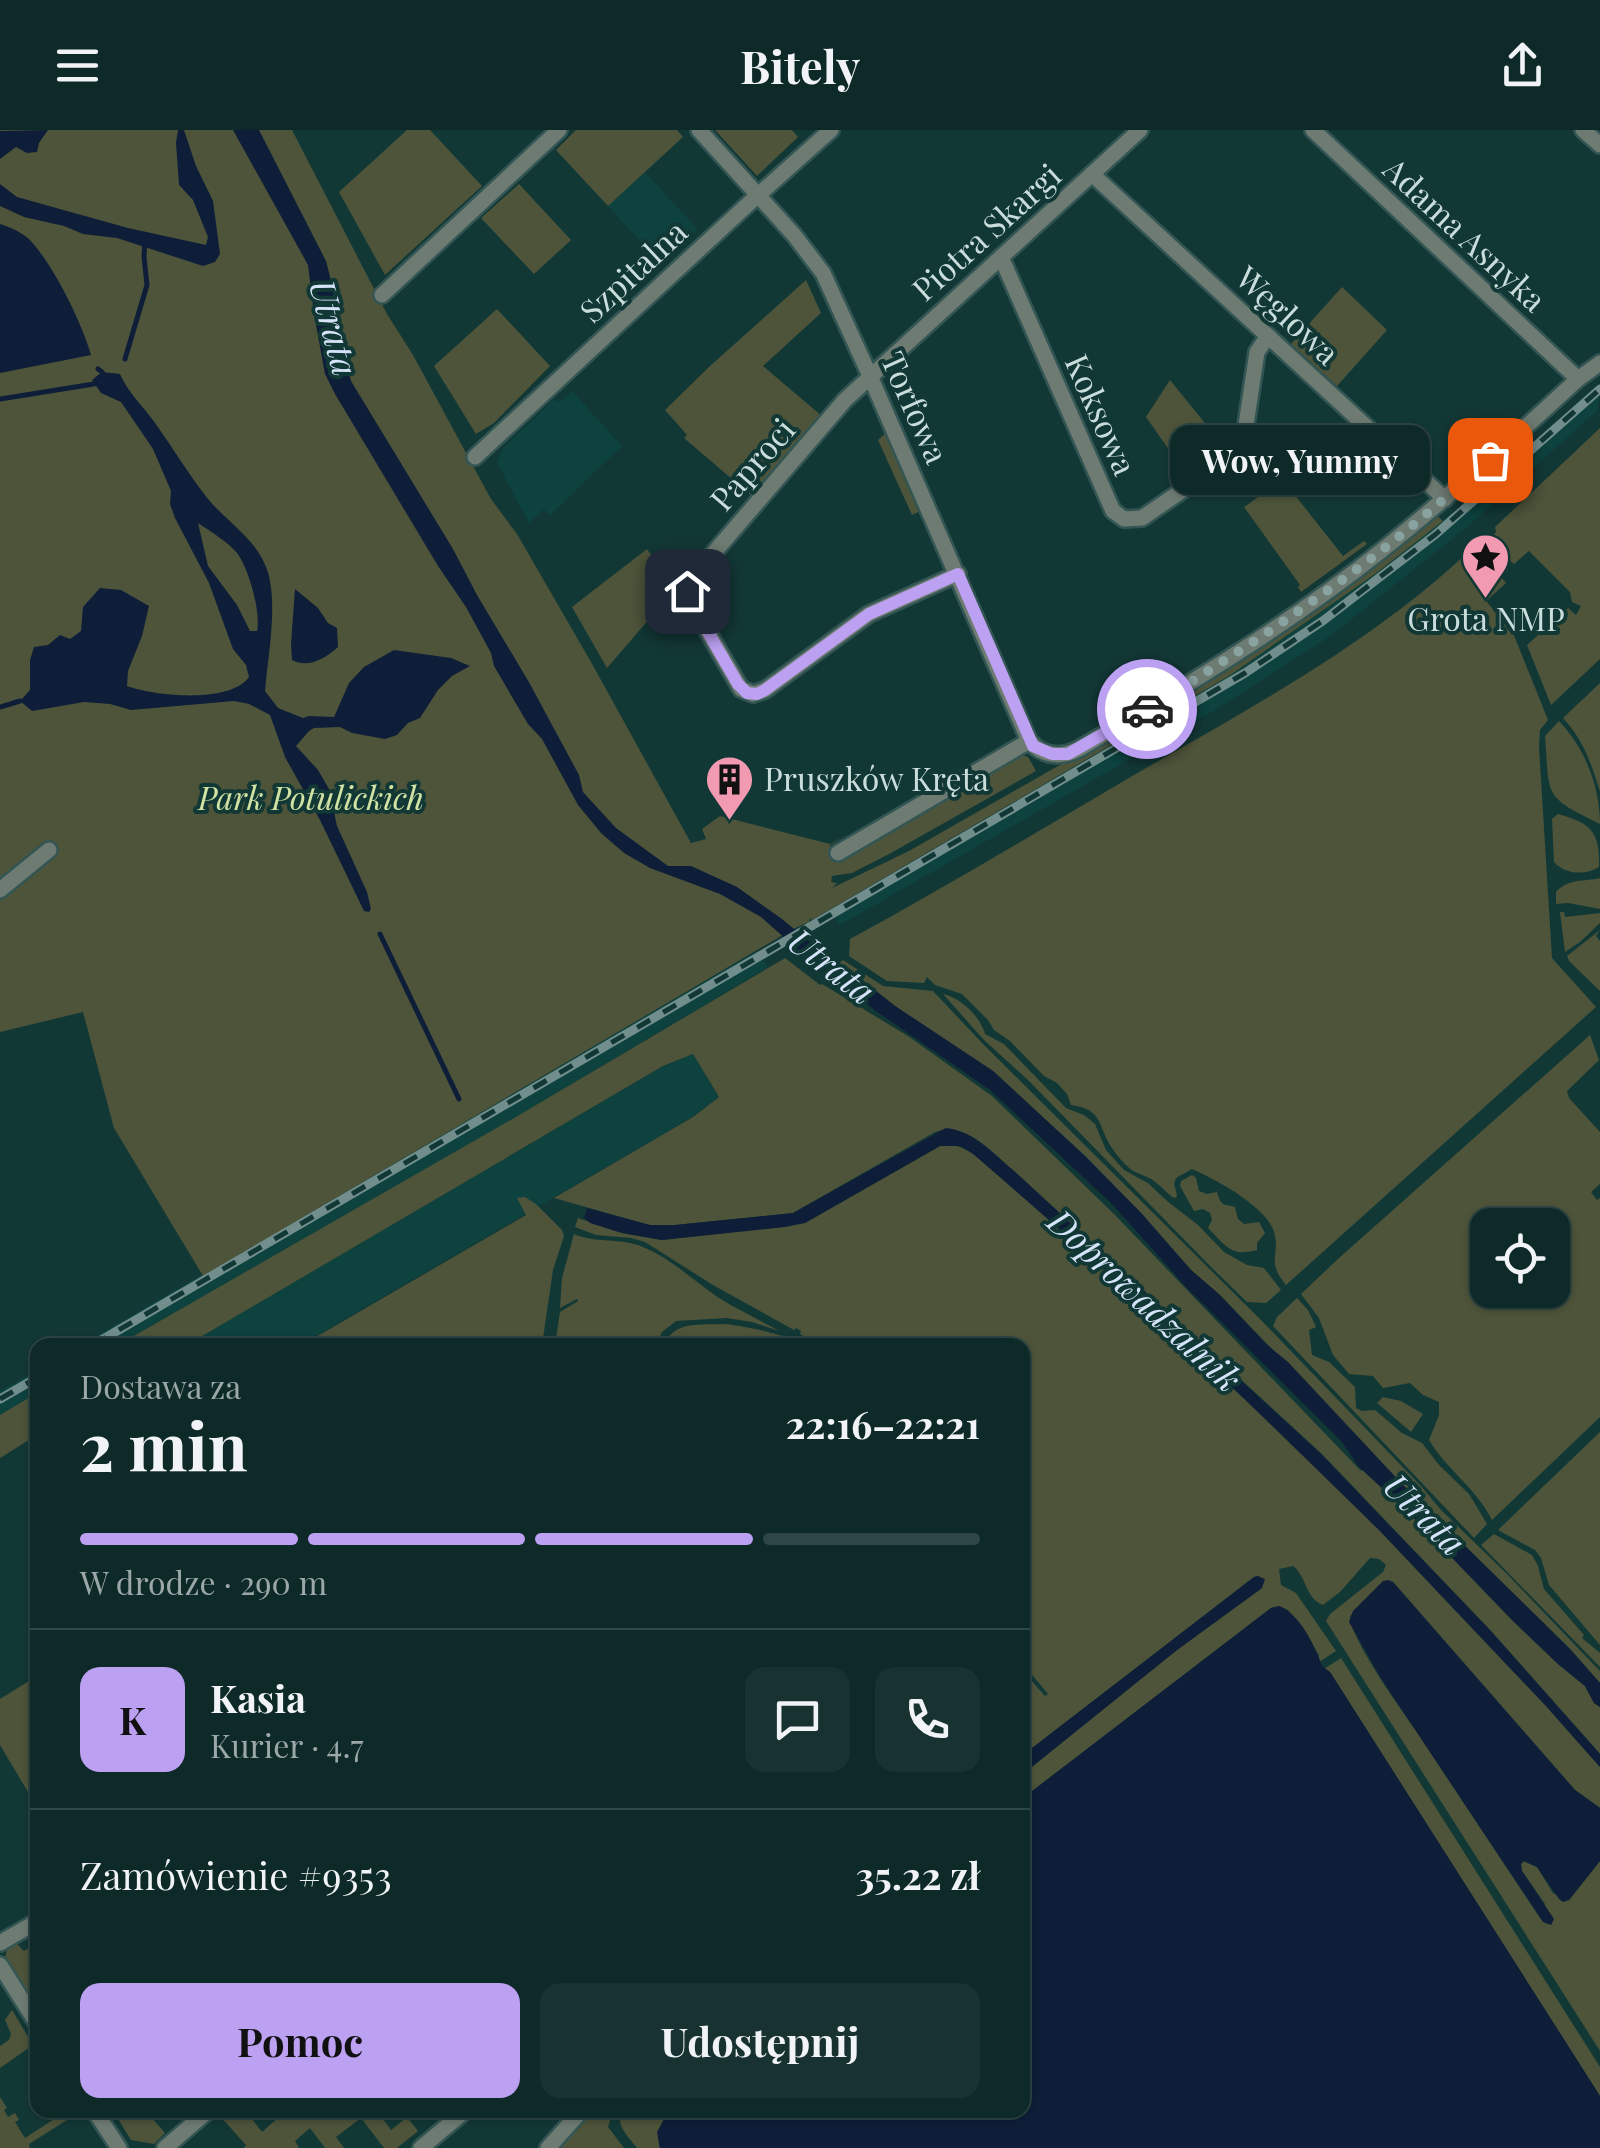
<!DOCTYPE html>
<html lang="pl">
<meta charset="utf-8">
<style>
body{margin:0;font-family:"Playfair Display",serif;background:#173230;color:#f1f3f6;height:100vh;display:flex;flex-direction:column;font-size:38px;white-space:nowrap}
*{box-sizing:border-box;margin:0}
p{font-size:32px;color:#9ba7a8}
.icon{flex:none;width:55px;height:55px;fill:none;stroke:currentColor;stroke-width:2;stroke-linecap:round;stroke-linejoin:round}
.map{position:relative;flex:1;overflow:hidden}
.drawer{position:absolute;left:30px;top:1208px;width:1000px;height:780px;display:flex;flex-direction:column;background:#0e2a28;border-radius:20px;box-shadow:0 2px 8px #0004,0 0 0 2px #2e4645}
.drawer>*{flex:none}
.tools{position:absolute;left:1470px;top:1078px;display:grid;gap:20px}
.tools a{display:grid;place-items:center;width:100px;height:100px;border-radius:20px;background:#0e2a28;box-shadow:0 2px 8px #0004,0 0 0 2px #2e4645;font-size:50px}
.pin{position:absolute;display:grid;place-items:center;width:85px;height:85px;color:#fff;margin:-42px;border-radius:20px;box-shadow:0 5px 15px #0006}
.courier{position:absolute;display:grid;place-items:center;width:100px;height:100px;margin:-50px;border:8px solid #bca0f2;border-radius:50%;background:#fff;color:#222;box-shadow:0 2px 12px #0007}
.bubble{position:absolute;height:70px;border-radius:20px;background:#0e2a28;box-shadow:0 2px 8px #0004,0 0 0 2px #2e4645;font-size:32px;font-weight:700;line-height:70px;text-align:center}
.headline em{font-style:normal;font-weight:700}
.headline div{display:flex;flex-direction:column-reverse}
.headline{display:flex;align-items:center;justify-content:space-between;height:170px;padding:0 50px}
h1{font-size:65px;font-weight:700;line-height:75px}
.bar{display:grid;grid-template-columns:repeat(4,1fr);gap:15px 10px;align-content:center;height:120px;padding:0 50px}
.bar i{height:12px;border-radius:8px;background:#2e4645}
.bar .current{background:#bca0f2}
.bar p{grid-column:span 4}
.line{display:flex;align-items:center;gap:25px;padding:0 50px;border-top:2px solid #2e4645}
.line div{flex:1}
.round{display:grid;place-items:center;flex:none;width:105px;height:105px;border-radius:20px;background:#173230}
.primary-button{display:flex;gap:20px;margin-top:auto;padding:20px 50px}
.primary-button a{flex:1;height:115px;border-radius:20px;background:#bca0f2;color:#111;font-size:40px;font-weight:700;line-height:115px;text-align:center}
.primary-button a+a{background:#173230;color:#f1f3f6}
header{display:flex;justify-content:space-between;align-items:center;height:130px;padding:0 50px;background:#0e2a28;font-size:45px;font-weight:700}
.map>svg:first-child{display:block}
.built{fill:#0d423f}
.green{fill:#4d543a;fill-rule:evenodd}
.water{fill:#0e1e38;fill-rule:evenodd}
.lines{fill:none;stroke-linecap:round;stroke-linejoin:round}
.stream{stroke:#0e1e38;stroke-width:5}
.minor-casing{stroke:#335654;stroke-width:20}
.minor{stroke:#6e7b72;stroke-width:15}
.rail-casing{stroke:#718e8c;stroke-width:9}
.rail{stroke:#123836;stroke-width:5;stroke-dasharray:15;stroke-linecap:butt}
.done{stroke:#89a3a1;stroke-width:10;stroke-dasharray:0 18}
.route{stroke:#bca0f2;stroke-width:12}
.labels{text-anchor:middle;stroke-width:8;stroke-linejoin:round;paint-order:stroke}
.street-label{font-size:32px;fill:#c9dddb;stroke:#123836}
.poi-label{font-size:32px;fill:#c9dddb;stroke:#123836}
.park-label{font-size:32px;font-style:italic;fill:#d1e2a3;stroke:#123836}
.water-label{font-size:35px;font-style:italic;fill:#d6e4fa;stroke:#123836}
</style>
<header><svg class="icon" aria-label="menu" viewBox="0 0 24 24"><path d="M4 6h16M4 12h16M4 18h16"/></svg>Bitely<svg class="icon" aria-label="share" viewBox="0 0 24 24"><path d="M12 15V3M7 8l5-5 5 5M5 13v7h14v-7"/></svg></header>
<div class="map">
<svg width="1600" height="2018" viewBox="0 0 1600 2018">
<rect width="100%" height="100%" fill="#123836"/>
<g class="built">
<path d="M645 42 698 100 661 134 608 76Z"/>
<path d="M1600 254 1598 280 1466 398 1329 507 1212 582 840 795 829 780 1229 546 1375 444 1453 382 1455 383Z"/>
<path d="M571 260 622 316 550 385 544 379 529 393 497 333 503 318 554 269 559 272 569 265Z"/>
<path d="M757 821 768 837 514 988 118 1215H81Z"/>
<path d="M693 924 718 967 692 987 300 1215H232L227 1212 220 1215H187L662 937Z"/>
<path d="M37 1240V1263L0 1285V1261Z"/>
</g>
<g class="green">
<path d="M0 0H292L387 184 413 225 491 369 517 404 591 532 691 713 706 709 702 699 720 686 830 714 846 705 830 715 831 719 835 718 1019 624 1028 627 1036 641 891 723 852 743 832 746 831 752 837 753 832 758 909 721 1086 620 1435 384 1443 391 1375 444 1229 546 812 790 810 788 809 792 793 799 203 1146 114 998 83 882 0 902Z"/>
<path d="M407 0H430L482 56 385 145 339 62Z"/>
<path d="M576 0H677L683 7 608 76 556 20Z"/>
<path d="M715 0H792L798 7 757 46Z"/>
<path d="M519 54 571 110 534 144 481 88Z"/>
<path d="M806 150 821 183 763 236 823 287 753 367 684 308 687 305 665 280 709 237Z"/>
<path d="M1342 157 1387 200 1337 256 1291 214Z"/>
<path d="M497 179 550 236 494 293 476 304 434 236Z"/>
<path d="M1170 250 1225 318 1186 344 1146 287Z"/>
<path d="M1600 298V529L1551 575 1527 515 1568 478 1576 485 1581 476 1572 472 1570 462 1529 421 1514 434 1488 411 1496 402 1495 397Z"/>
<path d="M888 301 923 380 912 385 878 310Z"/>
<path d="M1283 350 1343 426 1364 411 1367 414 1301 462 1298 457 1300 455 1244 377Z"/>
<path d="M1483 415 1508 440 1501 447 1506 453 1486 471 1513 503 1548 590 1540 600 1539 617 1552 828 1596 877 1286 1155C1265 1129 1281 1127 1274 1102 1267 1077 1215 1049 1192 1039L1176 1048 1174 1054 1177 1065 1176 1068 1172 1067C1166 1062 1161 1056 1154 1051 1148 1046 1140 1045 1133 1041 1126 1036 1116 1025 1112 1018 1098 998 1104 979 1071 975L1067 964 1057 953 1044 946 1010 911 994 900 988 890 962 864 935 855 927 847 924 853 887 851 849 826 850 809C946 757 1040 700 1134 645 1250 578 1372 513 1469 421L1474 423Z"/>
<path d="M647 419 675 459 607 538 572 477Z"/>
<path d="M1600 553V661C1590 631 1584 611 1563 588Z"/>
<path d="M1559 591C1585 618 1600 657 1600 694 1542 665 1550 668 1545 606Z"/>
<path d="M1558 684C1591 693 1600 702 1599 737 1585 746 1564 744 1554 732L1552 689Z"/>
<path d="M1600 748V779L1568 773 1556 774V762C1569 748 1583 752 1600 748Z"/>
<path d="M1560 782H1564L1565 787 1600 783V793L1580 812 1565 822Z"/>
<path d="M1600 800 1596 806 1600 811V861L1569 831 1567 826Z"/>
<path d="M785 828 820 855 822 854 908 906 992 966 1115 1085 1361 1341 1363 1340 1399 1373 1512 1490 1558 1534 1585 1556 1594 1573 1600 1577V1624L1490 1500 1322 1324 1014 1041C992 1023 966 990 935 1002L793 1083 675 1095H649L554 1068 693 987 719 967 693 924 663 936 187 1215H118L514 988Z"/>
<path d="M843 830 883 856 933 861 984 915 1261 1190 1421 1356 1441 1380 1507 1444 1600 1541V1553L1570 1519 1404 1356 1220 1165 1191 1140 1142 1084 1085 1026 993 941 895 876 862 850 837 835Z"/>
<path d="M943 864C961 868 980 886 985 904L1004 914 1066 978 1084 985 1095 994 1106 1020 1124 1040 1148 1053 1167 1071 1198 1095 1224 1122 1247 1135 1264 1138 1281 1160 1266 1173 1247 1172 1212 1138 1028 950 984 910Z"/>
<path d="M1590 905 1599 930 1567 961 1569 968 1600 1002V1054L1591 1062 1597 1070 1600 1068V1287L1492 1390C1476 1358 1447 1340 1429 1310L1439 1285V1272L1423 1265 1410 1253 1383 1258 1373 1246 1349 1244 1333 1225 1319 1188 1301 1164 1339 1128ZM1488 1095H1552V1160H1488Z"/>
<path d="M951 1015C968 1017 980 1029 993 1040L1129 1162 1309 1329 1380 1401 1546 1576 1600 1637V1678L1575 1660 1393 1452 1350 1486C1350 1508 1400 1578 1415 1599 1457 1663 1500 1728 1543 1792L1545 1774 1522 1741 1521 1734 1523 1731 1537 1737 1553 1763 1569 1770 1600 1731V1921L1326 1491 1330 1484 1383 1442 1386 1435 1379 1429 1370 1428 1340 1462 1323 1475C1305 1468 1307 1447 1293 1436L1279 1439 1281 1455 1296 1463 1336 1521 1319 1532V1525L1288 1480 1279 1476 1271 1478 1023 1668V1644L1177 1520 1262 1458 1258 1446 1254 1447 1023 1625V1541L1045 1566 1048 1564 1023 1534 1022 1215H818L800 1204 801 1201 796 1198 794 1200 713 1155 645 1112 631 1108 596 1105 575 1097 578 1088 622 1103 662 1110 805 1093 940 1016Z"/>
<path d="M1192 1045 1196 1048 1199 1061 1207 1064 1217 1062C1221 1076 1223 1074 1235 1077L1238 1089 1244 1094 1259 1092 1265 1103 1257 1113V1120C1231 1127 1227 1117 1208 1098L1212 1090 1210 1083 1203 1079 1194 1081 1180 1056 1181 1051Z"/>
<path d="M525 1067 536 1074 562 1100 564 1106 553 1140 542 1215H302L526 1085 517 1068Z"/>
<path d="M574 1104C596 1114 620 1107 643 1117 670 1128 693 1150 716 1166 736 1179 758 1189 779 1201L752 1192 727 1188 676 1191 662 1202 656 1215H555L560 1182 578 1171 577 1169 560 1178 562 1148Z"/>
<path d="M1297 1168 1308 1180 1316 1197 1309 1200 1312 1225 1329 1232 1355 1257 1356 1278 1362 1281 1375 1280 1402 1303 1422 1313 1439 1335 1469 1364 1487 1394 1474 1408 1273 1196 1277 1187Z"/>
<path d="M726 1194C748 1197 785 1204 804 1215L715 1213 665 1215C672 1190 704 1195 726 1194Z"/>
<path d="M37 1263V1305L0 1328V1285Z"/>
<path d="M1383 1267 1401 1271 1423 1284 1411 1302 1377 1273Z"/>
<path d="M1600 1302V1515L1549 1455 1541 1428 1535 1420 1498 1400Z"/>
<path d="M1494 1404 1532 1425 1538 1436 1544 1459 1584 1505 1582 1508 1600 1523V1537L1481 1415Z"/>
<path d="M1341 1528 1600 1937V1966L1330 1542 1324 1539Z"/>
<path d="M37 1546V1657L28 1662 0 1615V1569Z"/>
<path d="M30 1805 38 1814 37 1881 5 1828 7 1820 16 1813 24 1821 33 1815 28 1806Z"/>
<path d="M12 1880 33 1915 0 1938V1916L9 1910 11 1904 5 1890Z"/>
<path d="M0 1967 7 1978 4 1980 8 1987 15 1983 19 1990 15 1992 25 2008 68 1980H76L78 1983 29 2014 30 2018H0Z"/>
<path d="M117 1980H145L165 2003 154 2014 131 2010 114 1982Z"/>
<path d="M224 1980H245L262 2002 287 1980H380L378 1982 391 2000 407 1987 418 2001 397 2018H384L361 1988 336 2007 344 2018H325L310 1998 295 2011 299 2018H244L246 2015 219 1985Z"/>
<path d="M591 1980H613L608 1997 624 2018H559Z"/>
<path d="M621 1980H670C661 1991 655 2003 660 2018H637C627 2005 616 1996 621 1980Z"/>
</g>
<g class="water">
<path d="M48 0 39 13 37 22 27 23 16 17 0 29V1Z"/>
<path d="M178 0H184L196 36 213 71 220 124 215 132 203 136 117 108 83 104 64 96 24 87 0 76V54L17 67 128 98 206 115 208 107 193 70 179 55 176 13Z"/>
<path d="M233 0H259L326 131 340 186 343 219 351 251 453 419 477 465 530 554 579 645 583 662 616 698 668 736H691L737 757 782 789 837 835 862 850 895 876 993 941 1085 1026 1142 1084 1191 1140 1220 1165 1265 1213 1288 1232 1404 1356 1570 1519 1600 1553V1577L1594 1573 1585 1556 1558 1534 1512 1490 1412 1386 1358 1336 1342 1312 1186 1157 1113 1075 990 960 876 881 804 825 761 787 720 764 650 738 624 723 601 703 578 675 542 609 528 594 494 536 491 523 466 477 438 436 335 264 325 244 314 184 308 135Z"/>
<path d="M0 94C10 97 21 102 29 109 53 134 81 191 91 225L0 243Z"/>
<path d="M102 242 120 244C128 263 143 276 155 293 173 318 189 345 208 369 230 395 260 411 269 446 277 480 268 526 265 561L278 578 303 588 309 586 334 587 349 553 364 537 394 520 451 528 470 536 452 546 438 560 420 588 408 593 397 605 385 609 352 603 340 597 314 598 309 601 296 616 318 640 329 659 337 696 367 762 371 779 369 782 364 781 320 690 285 627 270 585 249 574 234 571 131 580 110 574 84 572 32 581 20 571 30 560V530L34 517 48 515 60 505 70 509 81 501 83 477 100 458 121 460 149 476 142 506 128 541 127 556C154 566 230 574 249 547L246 535 233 519 209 453 175 388 170 374 171 361 153 319 121 272 101 263 92 250ZM198 393C210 401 228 412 237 423 249 439 261 482 257 501H250L237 475 208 436Z"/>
<path d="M295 459 318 478 328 493 337 498 338 517C326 528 308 539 292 530L291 514Z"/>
<path d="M946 998C973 1001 994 1024 1014 1041L1322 1325 1490 1500 1600 1624V1637L1546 1576 1380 1401 1224 1249 1094 1129 972 1023 960 1016H940L805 1093 785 1097 662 1110 622 1103 590 1093 584 1088 587 1078 650 1095H675L793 1083Z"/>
<path d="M1258 1446 1265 1449 1262 1458 1177 1520 1023 1644V1625L1254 1447Z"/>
<path d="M1388 1450 1393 1452 1575 1660 1600 1678V1731L1569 1770 1563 1772 1559 1769 1537 1737 1524 1731 1521 1734 1522 1741 1554 1789 1551 1795 1543 1792 1382 1550 1349 1492 1353 1481 1383 1451Z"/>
<path d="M1279 1476C1300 1484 1315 1516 1322 1536L1330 1542 1600 1966V2018H660L657 2002 670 1980H1022L1023 1668 1271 1478Z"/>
</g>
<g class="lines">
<g class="stream">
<path d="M125 229 147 155 144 127 145 110"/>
<path d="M98 239 102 242"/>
<path d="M0 269 94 254"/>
<path d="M0 577 20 571"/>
<path d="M380 804 459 969"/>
</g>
<defs>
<g id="minor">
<path d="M699 0 794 105 823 143 870 246 1029 611C1043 627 1061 628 1079 619 1183 558 1287 496 1381 421 1449 367 1514 308 1578 249L1600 233"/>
<path d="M1313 0 1578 249"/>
<path d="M1583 0 1600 15"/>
<path d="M1092 44 1445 369"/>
<path d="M1001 127 1113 381 1124 389 1142 388 1240 321 1244 308 1257 222 1268 206"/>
<path d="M382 165 559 0"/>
<path d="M475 327 746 76 831 0"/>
<path d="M958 444 869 484 765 560 753 564 741 559 690 471 687 461 693 447 845 270 1140 0"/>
<path d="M838 723 1029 611"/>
<path d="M0 760 49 720"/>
<path d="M0 1813 38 1791"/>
<path d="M0 1835 38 1895"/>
<path d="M94 1980 119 2018"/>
<path d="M165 2018 209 1980"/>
<path d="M421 2018 466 1980"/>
<path d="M548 2018 582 1980"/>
</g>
</defs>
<use href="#minor" class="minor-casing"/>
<use href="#minor" class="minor"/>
<defs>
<g id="rail">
<path d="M93 1215 1245 543 1324 490 1436 404 1600 259"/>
<path d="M0 1269 38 1247"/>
</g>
</defs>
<use href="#rail" class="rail-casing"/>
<use href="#rail" class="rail"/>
</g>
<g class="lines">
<path class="done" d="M1147 579C1226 531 1304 480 1377 424 1416 394 1453 361 1490 330"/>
<path class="route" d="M687 461 690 471 738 554 747 563 757 564 765 560 869 484 958 444 1033 616 1052 624H1068L1147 579"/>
</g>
<defs>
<symbol id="sight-pin" viewBox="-11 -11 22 30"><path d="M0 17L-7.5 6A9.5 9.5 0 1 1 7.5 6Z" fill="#f19ab1" stroke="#123836"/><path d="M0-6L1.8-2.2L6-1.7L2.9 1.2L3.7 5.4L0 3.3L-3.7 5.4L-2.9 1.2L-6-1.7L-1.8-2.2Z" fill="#111"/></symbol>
<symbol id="building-pin" viewBox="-11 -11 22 30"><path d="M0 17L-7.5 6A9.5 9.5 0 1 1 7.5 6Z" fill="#f19ab1" stroke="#123836"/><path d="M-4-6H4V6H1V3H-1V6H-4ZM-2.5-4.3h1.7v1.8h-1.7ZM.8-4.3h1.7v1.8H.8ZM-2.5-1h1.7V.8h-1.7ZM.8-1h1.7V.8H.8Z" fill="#111"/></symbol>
</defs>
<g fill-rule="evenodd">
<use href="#sight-pin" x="1458" y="400" width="55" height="75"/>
<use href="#building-pin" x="702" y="622" width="55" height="75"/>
</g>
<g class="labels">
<g class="street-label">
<text transform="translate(987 103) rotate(-42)" y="11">Piotra Skargi</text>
<text transform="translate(1464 105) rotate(43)" y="11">Adama Asnyka</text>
<text transform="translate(634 142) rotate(-43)" y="11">Szpitalna</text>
<text transform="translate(1287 186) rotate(43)" y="11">Węglowa</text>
<text transform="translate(914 278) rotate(66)" y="11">Torfowa</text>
<text transform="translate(1100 285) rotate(66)" y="11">Koksowa</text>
<text transform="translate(753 335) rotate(-49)" y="11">Paproci</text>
</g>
<g class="poi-label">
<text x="1486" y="501">Grota NMP</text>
<text x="764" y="661" text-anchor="start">Pruszków Kręta</text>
</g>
<g class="park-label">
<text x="311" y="680">Park Potulickich</text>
</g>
<g class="water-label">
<text transform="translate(333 198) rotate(75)" y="12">Utrata</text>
<text transform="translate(831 837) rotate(38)" y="12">Utrata</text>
<text transform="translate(1144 1171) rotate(43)" y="12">Doprowadzalnik</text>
<text transform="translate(1424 1385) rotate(45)" y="12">Utrata</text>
</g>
</g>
</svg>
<div class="tools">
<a><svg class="icon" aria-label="locate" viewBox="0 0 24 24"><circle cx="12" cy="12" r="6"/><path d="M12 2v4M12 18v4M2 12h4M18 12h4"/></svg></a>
</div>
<div class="pin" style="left:1490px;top:330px;background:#ea580c"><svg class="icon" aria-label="bag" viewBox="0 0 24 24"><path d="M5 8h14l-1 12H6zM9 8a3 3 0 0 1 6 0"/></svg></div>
<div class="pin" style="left:687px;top:461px;background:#1f2937"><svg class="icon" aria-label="home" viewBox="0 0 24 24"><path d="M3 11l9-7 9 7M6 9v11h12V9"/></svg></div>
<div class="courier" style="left:1147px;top:579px"><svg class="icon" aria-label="car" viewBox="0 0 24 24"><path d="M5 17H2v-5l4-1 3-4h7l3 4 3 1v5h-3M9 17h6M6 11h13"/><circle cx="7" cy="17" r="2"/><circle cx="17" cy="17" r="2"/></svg></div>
<div class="bubble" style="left:1170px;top:295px;width:260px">Wow, Yummy</div>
<section class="drawer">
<div class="headline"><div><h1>2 min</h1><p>Dostawa za</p></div><em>22:16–22:21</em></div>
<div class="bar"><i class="current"></i><i class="current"></i><i class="current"></i><i></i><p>W drodze · 290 m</p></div>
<div class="line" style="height:180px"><b class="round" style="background:#bca0f2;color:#111">K</b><div><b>Kasia</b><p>Kurier · 4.7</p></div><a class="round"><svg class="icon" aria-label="chat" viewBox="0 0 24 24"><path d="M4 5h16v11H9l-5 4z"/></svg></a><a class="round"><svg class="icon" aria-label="phone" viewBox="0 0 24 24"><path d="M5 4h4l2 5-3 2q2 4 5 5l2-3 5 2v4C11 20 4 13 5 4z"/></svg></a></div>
<div class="line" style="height:130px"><div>Zamówienie #9353</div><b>35.22 zł</b></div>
<div class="primary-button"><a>Pomoc</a><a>Udostępnij</a></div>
</section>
</div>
